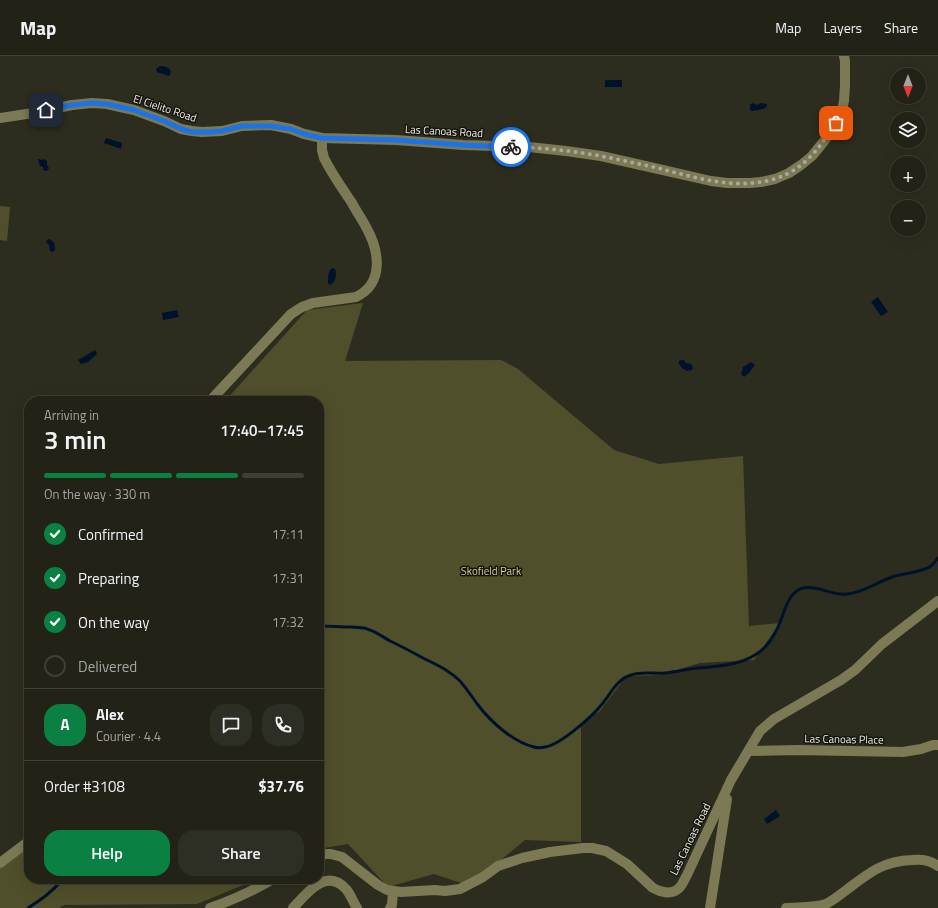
<!DOCTYPE html>
<meta charset="utf-8">
<style>
body{margin:0;font-family:"Titillium Web",sans-serif;background:#2e2f24;color:#f1f3f6;height:100vh;display:flex;flex-direction:column;font-size:15px;white-space:nowrap}
*{box-sizing:border-box;margin:0}
p{font-size:13px;color:#a2a4a1}
.icon{flex:none;width:22px;height:22px;fill:none;stroke:currentColor;stroke-width:2;stroke-linecap:round;stroke-linejoin:round}
.map{position:relative;flex:1;overflow:hidden}
.drawer{position:absolute;left:24px;top:340px;width:300px;height:488px;display:flex;flex-direction:column;background:#222217;border-radius:16px;box-shadow:0 4px 16px #0002,0 0 0 1px #3f3f36}
.drawer>*{flex:none}
.needle{width:26px;rotate:180deg}
.tools{position:absolute;left:890px;top:12px;display:grid;gap:8px}
.tools a{display:grid;place-items:center;width:36px;height:36px;border-radius:50%;background:#222217;box-shadow:0 4px 16px #0002,0 0 0 1px #3f3f36;font-size:20px}
.pin{position:absolute;display:grid;place-items:center;width:34px;height:34px;color:#fff;margin:-17px;border-radius:8px;box-shadow:0 2px 6px #0006}
.courier{position:absolute;display:grid;place-items:center;width:40px;height:40px;margin:-20px;border:3px solid #1a73e8;border-radius:50%;background:#fff;color:#222;box-shadow:0 1px 5px #0007}
.headline em{font-style:normal;font-weight:600}
.headline div{display:flex;flex-direction:column-reverse}
.headline{display:flex;align-items:center;justify-content:space-between;height:68px;padding:0 20px}
h1{font-size:26px;font-weight:600;line-height:30px}
.bar{display:grid;grid-template-columns:repeat(4,1fr);gap:6px 4px;align-content:center;height:48px;padding:0 20px}
.bar i{height:5px;border-radius:3px;background:#3f3f36}
.bar .active{background:#0b8043}
.bar p{grid-column:span 4}
.line{display:flex;align-items:center;gap:10px;padding:0 20px;border-top:1px solid #3f3f36}
.line div{flex:1}
.round{display:grid;place-items:center;flex:none;width:42px;height:42px;border-radius:16px;background:#2e2f24}
ol{padding:0 20px;list-style:none}
li{display:flex;align-items:center;gap:12px;height:44px}
li p{margin-inline-start:auto}
li .icon{padding:4px;border-radius:50%;background:#0b8043;color:#fff;stroke-width:4}
li:last-child{color:#a2a4a1}
li i{width:22px;height:22px;border:2px solid #3f3f36;border-radius:50%}
.primary-button{display:flex;gap:8px;margin-top:auto;padding:8px 20px}
.primary-button a{flex:1;height:46px;border-radius:16px;background:#0b8043;color:#fff;font-size:16px;font-weight:600;line-height:46px;text-align:center}
.primary-button a+a{background:#2e2f24;color:#f1f3f6}
header{display:flex;align-items:center;gap:24px;box-sizing:border-box;height:56px;padding:0 20px;background:#222217;border-bottom:1px solid #3f3f36}
header strong{font-size:19px}
nav{display:flex;gap:22px;margin-inline-start:auto;font-size:14px}
.map>svg:first-child{display:block}
.green{fill:#504f2b}
.water{fill:#00122b}
.lines{fill:none;stroke-linecap:round;stroke-linejoin:round}
.stream{stroke:#00122b;stroke-width:3}
.minor{stroke:#7b7a55;stroke-width:10}
.done{stroke:#a9a99e;stroke-width:4;stroke-dasharray:0 7.2}
.route{stroke:#1a73e8;stroke-width:5}
.labels{text-anchor:middle;stroke-width:3;stroke-linejoin:round;paint-order:stroke}
.street-label{font-size:11px;fill:#ecece3;stroke:#15150f}
.park-label{font-size:11px;fill:#d2d08c;stroke:#15150f}
</style>
<header>
<strong>Map</strong>
<nav><a>Map</a><a>Layers</a><a>Share</a></nav>
</header>
<div class="map">
<svg width="938" height="852" viewBox="0 0 938 852">
<rect width="100%" height="100%" fill="#2d2d1f"/>
<g class="green">
<path d="M0 150 10 151 7 185 0 184Z"/>
<path d="M363 247 345 305 501 304 518 313 614 394 659 408 743 400 749 570 780 567 754 604 700 607 660 619 626 620 600 655 581 667V786L525 784 470 830 434 818 388 831 348 788 324 792 319 794V345H225L307 254Z"/>
<path d="M29 789V823H258L197 848 64 849 59 852H0V808Z"/>
</g>
<g class="water">
<path d="M160 10C164 10 169 11 171 15L170 19 168 20 163 18 159 17 157 16 156 13Z"/>
<rect x="605" y="24" width="17" height="7"/>
<path d="M752 47 757 49 761 47 767 48V50L764 53 752 55 750 54V49Z"/>
<path d="M106 82 122 87 121 93 104 87Z"/>
<path d="M38 103H39L41 104 44 103 47 105V109L49 112 48 114 46 115 43 114V111L40 110Z"/>
<path d="M49 183C54 185 57 190 54 195L52 196 50 195 49 189 46 186 47 184Z"/>
<path d="M332 212 335 213C337 218 336 226 330 229L328 227C328 221 328 216 332 212Z"/>
<path d="M878 241 888 256 881 260 871 246Z"/>
<path d="M177 254 179 261 163 264 162 257Z"/>
<path d="M95 294 97 298 88 306 81 308 78 304Z"/>
<path d="M681 304H684L686 307 691 308 693 311 692 314 687 315 682 312 679 308V305Z"/>
<path d="M751 306 755 309 749 317 744 321 741 318 743 311Z"/>
<path d="M776 754 780 760 767 768 764 763Z"/>
</g>
<g class="lines">
<g class="stream">
<path d="M319 570C330 570 341 571 352 571 357 572 363 571 367 573 375 575 383 581 390 585 401 590 412 596 423 602 437 609 449 614 460 625 467 633 472 641 478 649 491 666 513 686 534 691 537 692 541 692 545 691 560 689 593 660 603 647 612 636 616 624 631 619 642 615 653 618 665 617 676 616 687 613 698 612 717 610 737 610 755 599 766 593 773 582 778 571 784 559 787 536 803 532 818 529 832 540 847 538 863 537 877 526 892 521 902 517 922 517 931 510 934 508 936 504 938 502"/>
<path d="M28 852C42 843 52 836 63 823"/>
</g>
<g class="minor">
<path d="M0 62 33 57 72 49 92 47 107 48 134 54 164 65 181 73 192 75 202 76 222 75 242 70 271 69 291 73 304 78 322 82 396 84 463 89 529 91 566 95 601 100 654 112 711 125 727 127H750L761 126 775 123 789 117 801 109 812 100 825 84 836 67 841 58 844 45 845 30V5L844 0"/>
<path d="M210 345 291 258 302 251 313 247 356 241C385 227 379 194 366 171 362 163 356 155 352 147 342 132 332 118 324 102L322 94V82"/>
<path d="M749 695 798 694 903 696 921 693 933 689H938"/>
<path d="M319 798H331L342 801 378 829 387 834 401 836 435 834 445 835 460 833 483 821 498 810 522 802 550 796 583 792H592L606 795 627 808 653 832C660 836 671 839 678 833 682 830 684 824 687 819L731 724 760 675 774 663 841 624 855 614 882 588 938 545"/>
<path d="M0 807 29 785"/>
<path d="M210 852C233 844 253 835 273 823"/>
<path d="M293 852C306 838 326 811 346 833 351 839 353 846 357 852"/>
<path d="M390 852 392 849 393 835"/>
<path d="M710 852 727 743"/>
<path d="M786 852C799 851 814 852 826 848 834 844 841 838 849 832 870 816 884 805 912 804 921 803 930 804 938 810"/>
</g>
</g>
<g class="lines">
<path class="done" d="M511 91C541 91 571 95 601 100 620 104 639 108 658 112 700 123 748 138 789 117 810 106 823 86 836 67"/>
<path class="route" d="M46 54 72 49 92 47 107 48 134 54 164 65 181 73 192 76H212L222 75 242 70H271L291 73 304 78 322 82 396 84 463 89 511 91"/>
</g>
<g class="labels">
<g class="street-label">
<text transform="translate(165 52) rotate(18)" y="4">El Cielito Road</text>
<text transform="translate(444 75) rotate(3)" y="4">Las Canoas Road</text>
<text transform="translate(844 683) rotate(1)" y="4">Las Canoas Place</text>
<text transform="translate(690 783) rotate(-64)" y="4">Las Canoas Road</text>
</g>
<g class="park-label">
<text x="491" y="519">Skofield Park</text>
</g>
</g>
</svg>
<div class="tools">
<a><svg class="needle" viewBox="-14 -14 28 28"><path d="M0-13l5 13h-10z" fill="#e53935"/><path d="M0 13l5-13h-10z" fill="#a2a4a1"/></svg></a>
<a><svg class="icon" aria-label="layers" viewBox="0 0 24 24"><path d="M12 4l9 5-9 5-9-5zM3 14l9 5 9-5"/></svg></a>
<a>+</a>
<a>−</a>
</div>
<div class="pin" style="left:836px;top:67px;background:#ea580c"><svg class="icon" aria-label="bag" viewBox="0 0 24 24"><path d="M5 8h14l-1 12H6zM9 8a3 3 0 0 1 6 0"/></svg></div>
<div class="pin" style="left:46px;top:54px;background:#1f2937"><svg class="icon" aria-label="home" viewBox="0 0 24 24"><path d="M3 11l9-7 9 7M6 9v11h12V9"/></svg></div>
<div class="courier" style="left:511px;top:91px"><svg class="icon" aria-label="bike" viewBox="0 0 24 24"><circle cx="6" cy="16" r="4"/><circle cx="18" cy="16" r="4"/><path d="M6 16l4-8h5l3 8M10 8l3 8H6M13 5h3"/></svg></div>
<section class="drawer">
<div class="headline"><div><h1>3 min</h1><p>Arriving in</p></div><em>17:40–17:45</em></div>
<div class="bar"><i class="active"></i><i class="active"></i><i class="active"></i><i></i><p>On the way · 330 m</p></div>
<ol>
<li><svg class="icon" aria-label="check" viewBox="0 0 24 24"><path d="M5 12l5 5 9-10"/></svg>Confirmed<p>17:11</p></li>
<li><svg class="icon" aria-label="check" viewBox="0 0 24 24"><path d="M5 12l5 5 9-10"/></svg>Preparing<p>17:31</p></li>
<li><svg class="icon" aria-label="check" viewBox="0 0 24 24"><path d="M5 12l5 5 9-10"/></svg>On the way<p>17:32</p></li>
<li><i></i>Delivered</li>
</ol>
<div class="line" style="height:72px"><b class="round" style="background:#0b8043;color:#fff">A</b><div><b>Alex</b><p>Courier · 4.4</p></div><a class="round"><svg class="icon" aria-label="chat" viewBox="0 0 24 24"><path d="M4 5h16v11H9l-5 4z"/></svg></a><a class="round"><svg class="icon" aria-label="phone" viewBox="0 0 24 24"><path d="M5 4h4l2 5-3 2q2 4 5 5l2-3 5 2v4C11 20 4 13 5 4z"/></svg></a></div>
<div class="line" style="height:52px"><div>Order #3108</div><b>$37.76</b></div>
<div class="primary-button"><a>Help</a><a>Share</a></div>
</section>
</div>
